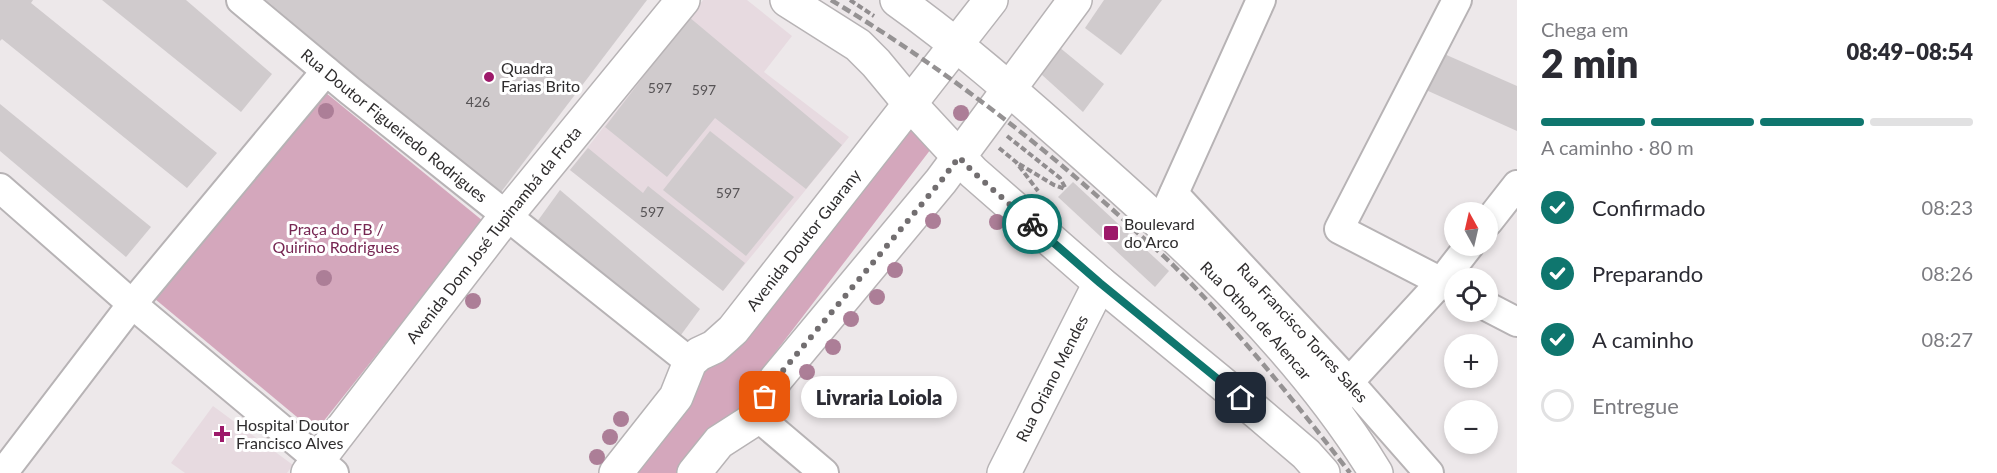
<!DOCTYPE html>
<html lang="pt">
<meta charset="utf-8">
<style>
body{margin:0;font-family:Lato,sans-serif;background:#f7f7f7;color:#2b2b33;height:100vh;display:flex;flex-direction:column;font-size:22px;white-space:nowrap}
*{box-sizing:border-box;margin:0}
p{font-size:20px;color:#7c7c81}
.icon{flex:none;width:33px;height:33px;fill:none;stroke:currentColor;stroke-width:2;stroke-linecap:round;stroke-linejoin:round}
.map{position:relative;flex:1;overflow:hidden}
.details{display:flex;flex-direction:column;background:#fff;width:480px}
.details>*{flex:none}
.needle{width:39px;rotate:352deg}
.controls{position:absolute;left:1444px;top:202px;display:grid;gap:12px}
.controls a{display:grid;place-items:center;width:54px;height:54px;border-radius:50%;background:#fff;box-shadow:0 3px 9px #0003;font-size:30px}
.pin{position:absolute;display:grid;place-items:center;width:51px;height:51px;color:#fff;margin:-26px;border-radius:12px;box-shadow:0 3px 9px #0006}
.courier{position:absolute;display:grid;place-items:center;width:60px;height:60px;margin:-30px;border:4px solid #0f766e;border-radius:50%;background:#fff;color:#222;box-shadow:0 2px 8px #0007}
.bubble{position:absolute;height:42px;border-radius:21px;background:#fff;box-shadow:0 3px 9px #0003;font-size:20px;font-weight:800;line-height:42px;text-align:center}
.headline em{font-style:normal;font-weight:800}
.headline div{display:flex;flex-direction:column-reverse}
.headline{display:flex;align-items:center;justify-content:space-between;height:102px;padding:0 24px}
h1{font-size:39px;font-weight:800;line-height:45px}
.bar{display:grid;grid-template-columns:repeat(4,1fr);gap:9px 6px;align-content:center;height:72px;padding:0 24px}
.bar i{height:8px;border-radius:4px;background:#e1e1e2}
.bar .active{background:#0f766e}
.bar p{grid-column:span 4}
ol{padding:0 24px;list-style:none}
li{display:flex;align-items:center;gap:18px;height:66px}
li p{margin-inline-start:auto}
li .icon{padding:6px;border-radius:50%;background:#0f766e;color:#fff;stroke-width:4}
li:last-child{color:#7c7c81}
li i{width:33px;height:33px;border:3px solid #e1e1e2;border-radius:50%}
main{display:flex;flex:1;min-height:0}
.map>svg:first-child{display:block}
.built{fill:#e7dae0}
.green{fill:#d4a7bc}
.building{fill:#d0cbcd}
.lines{fill:none;stroke-linecap:round;stroke-linejoin:round}
.minor-casing{stroke:#b7b3b5;stroke-width:32}
.major-casing{stroke:#b7b3b5;stroke-width:36}
.path{stroke:#918d8f;stroke-width:4;stroke-dasharray:6 3;stroke-linecap:butt}
.minor{stroke:#fff;stroke-width:28}
.major{stroke:#fff;stroke-width:33}
.rail{stroke:#959293;stroke-width:4.5;stroke-dasharray:9 4.5;stroke-linecap:butt}
.tree{fill:#ac7e97}
.done{stroke:#726e70;stroke-width:6;stroke-dasharray:0 10.8}
.route{stroke:#0f766e;stroke-width:8}
.poi-dot{fill:#9d196a;stroke:#fff;stroke-width:2}
.labels{text-anchor:middle;stroke-width:6;stroke-linejoin:round;paint-order:stroke}
.number-label{font-size:14px;fill:#575456}
.poi-label{font-size:16px;fill:#2f2d2e;stroke:#fff;text-anchor:start}
.street-label{font-size:16px;fill:#2f2d2e;stroke:#fff}
.park-label{font-size:16px;fill:#772753;stroke:#fff}
</style>
<main>
<div class="map">
<svg width="1517" height="473" viewBox="0 0 1517 473">
<rect width="100%" height="100%" fill="#ede8ea"/>
<g class="built">
<path d="M703 0H747L792 36 764 72 849 137 723 291 570 170Z"/>
<path d="M213 406 293 465 287 473H185L171 463Z"/>
</g>
<g class="green">
<path d="M320 88 483 221 315 432 155 299Z"/>
<path d="M909 122 934 145 755 379 753 404 706 437 678 473H627L682 393Z"/>
</g>
<g class="building">
<path d="M0 0H33L31 3 217 153 187 188 2 39 0 41Z"/>
<path d="M102 0H186L272 74 241 112Z"/>
<path d="M266 0H647L498 196Z"/>
<path d="M1104 0H1162L1121 55 1085 28Z"/>
<path d="M689 17 842 145 806 189 715 118 667 177 605 127Z"/>
<path d="M1059 47 1104 84 1083 112 1041 74Z"/>
<path d="M1442 53 1517 86V131L1426 90Z"/>
<path d="M0 104 151 227 126 257 0 151Z"/>
<path d="M710 131 794 197 746 256 663 190Z"/>
<path d="M588 148 643 193 648 186 745 263 723 291 570 170Z"/>
<path d="M1073 182 1169 271 1155 287 1058 197Z"/>
<path d="M560 190 700 309 678 339 534 226Z"/>
</g>
<g class="lines">
<defs>
<g id="minor">
<path id="s1" d="M241 0 349 90 690 362"/>
<path d="M0 188 132 304 334 473"/>
<path id="s2" d="M1174 194 1349 382 1429 473"/>
<path d="M1166 211 1261 0"/>
<path d="M1488 222 1517 185"/>
<path d="M1455 289 1339 229 1457 0"/>
<path d="M1488 307 1517 322"/>
<path d="M1342 398 1349 382 1441 282 1469 246"/>
<path d="M758 417 824 473"/>
<path d="M3 473 132 304 326 71"/>
</g>
<g id="major">
<path d="M787 0 858 45 876 63 910 104 973 172 1100 283 1258 413 1306 454 1323 473"/>
<path id="s3" d="M897 0C963 47 1022 100 1082 153 1190 248 1301 350 1376 473"/>
<path id="s4" d="M308 473 506 216 683 0"/>
<path id="s5" d="M616 473 676 397 690 362 699 354 714 347 733 330 991 0"/>
<path d="M694 473 719 442 758 417 765 397 776 379 941 181 1075 0"/>
<path id="s6" d="M1004 473 1100 283"/>
</g>
</defs>
<use href="#minor" class="minor-casing"/>
<use href="#major" class="major-casing"/>
<g class="path">
<path d="M850 0 874 16"/>
<path d="M1007 136 1060 178 1066 189"/>
<path d="M999 148 1016 162 1038 191"/>
<path d="M1019 164 1054 185 1065 189"/>
</g>
<use href="#minor" class="minor"/>
<use href="#major" class="major"/>
<path class="rail" d="M831 0C936 63 1034 138 1124 220 1140 236 1158 250 1174 266 1238 330 1295 402 1350 473"/>
</g>
<g class="tree">
<circle cx="326" cy="111" r="8"/>
<circle cx="961" cy="113" r="8"/>
<circle cx="933" cy="221" r="8"/>
<circle cx="997" cy="222" r="8"/>
<circle cx="895" cy="270" r="8"/>
<circle cx="324" cy="278" r="8"/>
<circle cx="877" cy="297" r="8"/>
<circle cx="473" cy="301" r="8"/>
<circle cx="851" cy="319" r="8"/>
<circle cx="833" cy="347" r="8"/>
<circle cx="807" cy="372" r="8"/>
<circle cx="621" cy="419" r="8"/>
<circle cx="610" cy="437" r="8"/>
<circle cx="597" cy="457" r="8"/>
</g>
<g class="lines">
<path class="done" d="M765 397 776 379 941 181 959 157 973 172 1032 224"/>
<path class="route" d="M1032 224 1100 283 1241 398"/>
</g>
<g class="poi-dot">
<circle cx="489" cy="77" r="6"/>
<rect x="1103" y="225" width="16" height="16" rx="3"/>
<path d="M219 425h6v6h6v6h-6v6h-6v-6h-6v-6h6z"/>
</g>
<g class="labels">
<g class="number-label">
<text x="660" y="93">597</text>
<text x="704" y="95">597</text>
<text x="478" y="107">426</text>
<text x="728" y="198">597</text>
<text x="652" y="217">597</text>
</g>
<g class="poi-label">
<text x="501" y="74">Quadra<tspan x="501" dy="18">Farias Brito</tspan></text>
<text x="1124" y="230">Boulevard<tspan x="1124" dy="18">do Arco</tspan></text>
<text x="236" y="431">Hospital Doutor<tspan x="236" dy="18">Francisco Alves</tspan></text>
</g>
<g class="street-label">
<text dy="6" stroke="none"><textPath href="#s1" startOffset="198">Rua Doutor Figueiredo Rodrigues</textPath></text>
<text dy="6" stroke="none"><textPath href="#s4" startOffset="302">Avenida Dom José Tupinambá da Frota</textPath></text>
<text dy="6" stroke="none"><textPath href="#s5" startOffset="303">Avenida Doutor Guarany</textPath></text>
<text dy="6" stroke="none"><textPath href="#s3" startOffset="482">Rua Othon de Alencar</textPath></text>
<text dy="6" stroke="none"><textPath href="#s2" startOffset="189">Rua Francisco Torres Sales</textPath></text>
<text dy="6" stroke="none"><textPath href="#s6" startOffset="106">Rua Oriano Mendes</textPath></text>
</g>
<g class="park-label">
<text x="336" y="235">Praça do FB /<tspan x="336" dy="18">Quirino Rodrigues</tspan></text>
</g>
</g>
</svg>
<div class="controls">
<a><svg class="needle" viewBox="-14 -14 28 28"><path d="M0-13l5 13h-10z" fill="#e53935"/><path d="M0 13l5-13h-10z" fill="#7c7c81"/></svg></a>
<a><svg class="icon" aria-label="locate" viewBox="0 0 24 24"><circle cx="12" cy="12" r="6"/><path d="M12 2v4M12 18v4M2 12h4M18 12h4"/></svg></a>
<a>+</a>
<a>−</a>
</div>
<div class="pin" style="left:765px;top:397px;background:#ea580c"><svg class="icon" aria-label="bag" viewBox="0 0 24 24"><path d="M5 8h14l-1 12H6zM9 8a3 3 0 0 1 6 0"/></svg></div>
<div class="pin" style="left:1241px;top:398px;background:#1f2937"><svg class="icon" aria-label="home" viewBox="0 0 24 24"><path d="M3 11l9-7 9 7M6 9v11h12V9"/></svg></div>
<div class="courier" style="left:1032px;top:224px"><svg class="icon" aria-label="bike" viewBox="0 0 24 24"><circle cx="6" cy="16" r="4"/><circle cx="18" cy="16" r="4"/><path d="M6 16l4-8h5l3 8M10 8l3 8H6M13 5h3"/></svg></div>
<div class="bubble" style="left:801px;top:376px;width:156px">Livraria Loiola</div>
</div>
<section class="details">
<div class="headline"><div><h1>2 min</h1><p>Chega em</p></div><em>08:49–08:54</em></div>
<div class="bar"><i class="active"></i><i class="active"></i><i class="active"></i><i></i><p>A caminho · 80 m</p></div>
<ol>
<li><svg class="icon" aria-label="check" viewBox="0 0 24 24"><path d="M5 12l5 5 9-10"/></svg>Confirmado<p>08:23</p></li>
<li><svg class="icon" aria-label="check" viewBox="0 0 24 24"><path d="M5 12l5 5 9-10"/></svg>Preparando<p>08:26</p></li>
<li><svg class="icon" aria-label="check" viewBox="0 0 24 24"><path d="M5 12l5 5 9-10"/></svg>A caminho<p>08:27</p></li>
<li><i></i>Entregue</li>
</ol>
</section>
</main>
